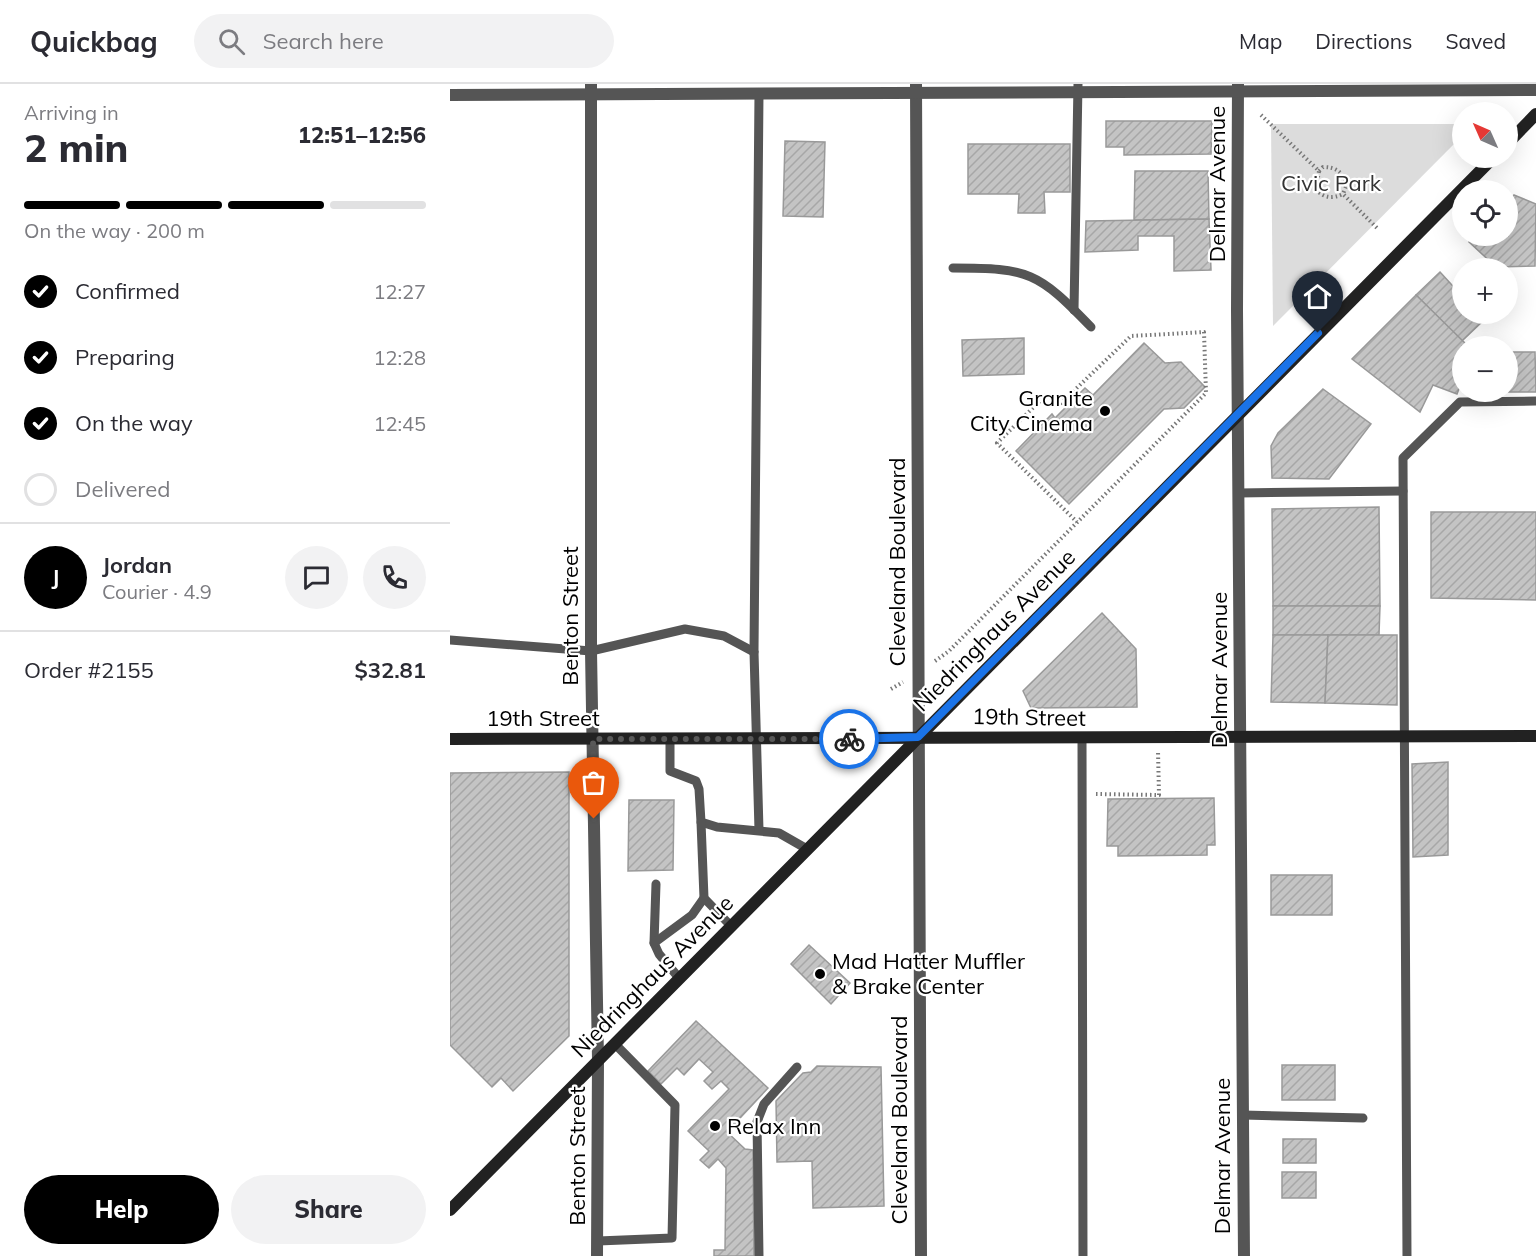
<!DOCTYPE html>
<meta charset="utf-8">
<style>
body{margin:0;font-family:Mulish,sans-serif;background:#f2f2f3;color:#2b2b33;height:100vh;display:flex;flex-direction:column;font-size:22px;white-space:nowrap}
*{box-sizing:border-box;margin:0}
p{font-size:20px;color:#7c7c81}
.icon{flex:none;width:33px;height:33px;fill:none;stroke:currentColor;stroke-width:2;stroke-linecap:round;stroke-linejoin:round}
.map{position:relative;flex:1;overflow:hidden}
.sheet{display:flex;flex-direction:column;background:#fff;width:450px}
.sheet>*{flex:none}
.needle{width:39px;rotate:315deg}
.buttons{position:absolute;left:1002px;top:18px;display:grid;gap:12px}
.buttons a{display:grid;place-items:center;width:66px;height:66px;border-radius:50%;background:#fff;box-shadow:0 6px 24px #0002;font-size:30px}
.pin{position:absolute;display:grid;place-items:center;width:51px;height:51px;color:#fff;margin:-62px -26px;border-radius:50% 50% 50% 0;rotate:-45deg;box-shadow:0 0 6px #0007}
.pin .icon{rotate:45deg}
.courier{position:absolute;display:grid;place-items:center;width:60px;height:60px;margin:-30px;border:4px solid #1a73e8;border-radius:50%;background:#fff;color:#222;box-shadow:0 2px 8px #0007}
.overview em{font-style:normal;font-weight:800}
.overview div{display:flex;flex-direction:column-reverse}
.overview{display:flex;align-items:center;justify-content:space-between;height:102px;padding:0 24px}
h1{font-size:39px;font-weight:800;line-height:45px}
.bar{display:grid;grid-template-columns:repeat(4,1fr);gap:9px 6px;align-content:center;height:72px;padding:0 24px}
.bar i{height:8px;border-radius:4px;background:#e1e1e2}
.bar .selected{background:#000}
.bar p{grid-column:span 4}
.line{display:flex;align-items:center;gap:15px;padding:0 24px;border-top:2px solid #e1e1e2}
.line div{flex:1}
.round{display:grid;place-items:center;flex:none;width:63px;height:63px;border-radius:32px;background:#f2f2f3}
ol{padding:0 24px;list-style:none}
li{display:flex;align-items:center;gap:18px;height:66px}
li p{margin-inline-start:auto}
li .icon{padding:6px;border-radius:50%;background:#000;color:#fff;stroke-width:4}
li:last-child{color:#7c7c81}
li i{width:33px;height:33px;border:3px solid #e1e1e2;border-radius:50%}
.cta{display:flex;gap:12px;margin-top:auto;padding:12px 24px}
.cta a{flex:1;height:69px;border-radius:36px;background:#000;color:#fff;font-size:24px;font-weight:800;line-height:69px;text-align:center}
.cta a+a{background:#f2f2f3;color:#2b2b33}
header{display:flex;align-items:center;gap:36px;box-sizing:border-box;height:84px;padding:0 30px;background:#fff;border-bottom:2px solid #e1e1e2}
header strong{font-size:28px}
nav{display:flex;gap:33px;margin-inline-start:auto;font-size:21px}
.search{width:420px;height:54px;background:#f2f2f3;display:flex;align-items:center;gap:15px;box-sizing:border-box;padding:0 21px;border-radius:33px;color:#7c7c81;font-size:22px}
main{display:flex;flex:1;min-height:0}
.map>svg:first-child{display:block}
.park{fill:#dcdcdc}
.building{fill:url(#building-hatch);stroke:#999;stroke-width:1.5}
.lines{fill:none;stroke-linecap:round;stroke-linejoin:round}
.path{stroke:#777;stroke-width:4;stroke-dasharray:1.5 3;stroke-linecap:butt}
.lane{stroke:#555;stroke-width:9}
.street{stroke:#555;stroke-width:12}
.secondary{stroke:#222;stroke-width:12}
.done{stroke:#595959;stroke-width:6;stroke-dasharray:0 10.8}
.route{stroke:#1a73e8;stroke-width:8}
.poi-dot{fill:#000;stroke:#fff;stroke-width:2}
.labels{text-anchor:middle;stroke-width:4.5;stroke-linejoin:round;paint-order:stroke}
.park-label{font-size:22px;fill:#333;stroke:#fff}
.street-label{font-size:22px;fill:#000;stroke:#fff}
.poi-label{font-size:22px;fill:#000;stroke:#fff;text-anchor:start}
</style>
<header>
<strong>Quickbag</strong>
<div class="search"><svg class="icon" aria-label="search" viewBox="0 0 24 24"><circle cx="10" cy="10" r="6"/><path d="M15 15l6 6"/></svg>Search here</div>
<nav><a>Map</a><a>Directions</a><a>Saved</a></nav>
</header>
<main>
<section class="sheet">
<div class="overview"><div><h1>2 min</h1><p>Arriving in</p></div><em>12:51–12:56</em></div>
<div class="bar"><i class="selected"></i><i class="selected"></i><i class="selected"></i><i></i><p>On the way · 200 m</p></div>
<ol>
<li><svg class="icon" aria-label="check" viewBox="0 0 24 24"><path d="M5 12l5 5 9-10"/></svg>Confirmed<p>12:27</p></li>
<li><svg class="icon" aria-label="check" viewBox="0 0 24 24"><path d="M5 12l5 5 9-10"/></svg>Preparing<p>12:28</p></li>
<li><svg class="icon" aria-label="check" viewBox="0 0 24 24"><path d="M5 12l5 5 9-10"/></svg>On the way<p>12:45</p></li>
<li><i></i>Delivered</li>
</ol>
<div class="line" style="height:108px"><b class="round" style="background:#000;color:#fff">J</b><div><b>Jordan</b><p>Courier · 4.9</p></div><a class="round"><svg class="icon" aria-label="chat" viewBox="0 0 24 24"><path d="M4 5h16v11H9l-5 4z"/></svg></a><a class="round"><svg class="icon" aria-label="phone" viewBox="0 0 24 24"><path d="M5 4h4l2 5-3 2q2 4 5 5l2-3 5 2v4C11 20 4 13 5 4z"/></svg></a></div>
<div class="line" style="height:78px"><div>Order #2155</div><b>$32.81</b></div>
<div class="cta"><a>Help</a><a>Share</a></div>
</section>
<div class="map">
<svg width="1086" height="1172" viewBox="0 0 1086 1172">
<defs>
<pattern id="building-hatch" width="6" height="6" patternUnits="userSpaceOnUse" patternTransform="scale(1.5)"><rect width="6" height="6" fill="#c4c4c4"/><path d="M-1 1l2-2M0 6l6-6M5 7l2-2" fill="none" stroke="#a7a7a7"/></pattern>
</defs>
<rect width="100%" height="100%" fill="#fff"/>
<path class="park" d="M821 40H1012V52L823 242Z"/>
<g class="building">
<path d="M656 37H762L761 70 674 71V63H656Z"/>
<path d="M335 57 375 58 373 133 333 132Z"/>
<path d="M518 60H620V108H594L595 129H568L569 110H518Z"/>
<path d="M685 87H758L759 135 684 136Z"/>
<path d="M1064 111 1086 120 1085 182 1046 183 1019 158 1025 152H1058V118Z"/>
<path d="M759 135 761 186 724 187V152H688V166L635 168 636 137Z"/>
<path d="M990 188 1012 212V230H1029L1035 235 1012 257 966 211Z"/>
<path d="M966 211 1018 262H1012V297L1007 310 983 301 970 328 902 275Z"/>
<path d="M574 254V290L513 292 512 256Z"/>
<path d="M694 259 715 279 731 278 755 303 734 324 714 325 619 420 566 367 602 330 605 334 635 304 643 311Z"/>
<path d="M1058 268H1085L1086 308H1052H1058Z"/>
<path d="M873 305 921 340 879 395 822 394 821 362 828 349Z"/>
<path d="M929 423 930 522H823L822 425Z"/>
<path d="M981 428H1086V516L981 514Z"/>
<path d="M823 522H930L929 551H823Z"/>
<path d="M652 529 686 565 687 623 581 624 573 607Z"/>
<path d="M823 551H878L875 619 821 618Z"/>
<path d="M878 551H947V621L875 619Z"/>
<path d="M998 678V771L963 773 962 680Z"/>
<path d="M119 688V952L63 1007 51 994 42 1003 0 961V689Z"/>
<path d="M764 714 765 761H757V771L668 772V762H657L658 715Z"/>
<path d="M179 716H224L223 786 178 787Z"/>
<rect x="821" y="791" width="61" height="40"/>
<path d="M359 861 400 899 381 920 341 880Z"/>
<path d="M246 937 318 1004 277 1048 295 1065 303 1066 304 1172H264V1166H275L276 1084 268 1075 259 1084 250 1076 259 1067 238 1047 279 1005 271 997 262 1005 254 997 263 988 249 975 234 991 227 984 211 1000 198 987Z"/>
<rect x="832" y="981" width="53" height="35"/>
<path d="M367 982 431 983 434 1122 363 1124 362 1077 327 1078 326 1017 353 989 361 988Z"/>
<rect x="833" y="1055" width="33" height="24"/>
<rect x="832" y="1088" width="34" height="26"/>
</g>
<g class="lines">
<g class="path">
<path d="M811 31 869 87 866 106C875 114 882 115 893 110L928 145"/>
<path d="M869 87 873 83C886 83 892 88 897 100L893 110"/>
<path d="M485 577 499 567 756 309 754 248 681 252 608 322 597 310 547 359 627 438"/>
<path d="M441 605 453 598"/>
<path d="M646 710 709 711 708 667"/>
</g>
<g class="lane">
<path d="M503 184C579 184 588 188 641 243"/>
<path d="M624 226 628 0"/>
<path d="M789 409 953 407"/>
<path d="M0 556 141 567 235 545 274 552 304 568"/>
<path d="M220 654V687L246 697 249 705 251 738 267 743 329 749 357 765"/>
<path d="M632 654 633 1172"/>
<path d="M251 738 254 814 281 842"/>
<path d="M309 746 304 568 309 9"/>
<path d="M206 800 204 859 209 870 229 894"/>
<path d="M204 859 242 831 254 814"/>
<path d="M793 1031 913 1034"/>
<path d="M148 1157 222 1154 225 1021 165 960"/>
<path d="M309 1172 307 1038 314 1020 347 983"/>
<path d="M957 1172 953 374 1010 318 1086 317"/>
</g>
<g class="street">
<path d="M141 0V567L148 976 147 1172"/>
<path d="M466 0 471 1172"/>
<path d="M788 0 787 226 794 1172"/>
<path d="M0 11 1086 6"/>
</g>
<g class="secondary">
<path d="M1058 59 1086 30"/>
<path d="M0 655 1086 652"/>
<path d="M0 1126 1043 74"/>
</g>
</g>
<g class="lines">
<path class="done" d="M144 735 143 655H399"/>
<path class="route" d="M399 655 468 653 868 249"/>
</g>
<g class="poi-dot">
<circle cx="655" cy="327" r="6"/>
<circle cx="370" cy="890" r="6"/>
<circle cx="265" cy="1042" r="6"/>
</g>
<g class="labels">
<g class="park-label">
<text x="881" y="107">Civic Park</text>
</g>
<g class="street-label">
<text transform="translate(767 100) rotate(-90)" y="8">Delmar Avenue</text>
<text transform="translate(447 478) rotate(-90)" y="8">Cleveland Boulevard</text>
<text transform="translate(120 532) rotate(-90)" y="8">Benton Street</text>
<text transform="translate(544 546) rotate(-45)" y="8">Niedringhaus Avenue</text>
<text transform="translate(769 586) rotate(-90)" y="8">Delmar Avenue</text>
<text transform="translate(579 633) rotate(1)" y="8">19th Street</text>
<text x="93" y="642">19th Street</text>
<text transform="translate(202 892) rotate(-45)" y="8">Niedringhaus Avenue</text>
<text transform="translate(449 1036) rotate(-90)" y="8">Cleveland Boulevard</text>
<text transform="translate(127 1072) rotate(-90)" y="8">Benton Street</text>
<text transform="translate(772 1072) rotate(-90)" y="8">Delmar Avenue</text>
</g>
<g class="poi-label">
<text x="643" y="322" text-anchor="end">Granite<tspan x="643" dy="25">City Cinema</tspan></text>
<text x="382" y="885">Mad Hatter Muffler<tspan x="382" dy="25">&amp; Brake Center</tspan></text>
<text x="277" y="1050">Relax Inn</text>
</g>
</g>
</svg>
<div class="buttons">
<a><svg class="needle" viewBox="-14 -14 28 28"><path d="M0-13l5 13h-10z" fill="#e53935"/><path d="M0 13l5-13h-10z" fill="#7c7c81"/></svg></a>
<a><svg class="icon" aria-label="locate" viewBox="0 0 24 24"><circle cx="12" cy="12" r="6"/><path d="M12 2v4M12 18v4M2 12h4M18 12h4"/></svg></a>
<a>+</a>
<a>−</a>
</div>
<div class="pin" style="left:144px;top:735px;background:#ea580c"><svg class="icon" aria-label="bag" viewBox="0 0 24 24"><path d="M5 8h14l-1 12H6zM9 8a3 3 0 0 1 6 0"/></svg></div>
<div class="pin" style="left:868px;top:249px;background:#1f2937"><svg class="icon" aria-label="home" viewBox="0 0 24 24"><path d="M3 11l9-7 9 7M6 9v11h12V9"/></svg></div>
<div class="courier" style="left:399px;top:655px"><svg class="icon" aria-label="bike" viewBox="0 0 24 24"><circle cx="6" cy="16" r="4"/><circle cx="18" cy="16" r="4"/><path d="M6 16l4-8h5l3 8M10 8l3 8H6M13 5h3"/></svg></div>
</div>
</main>
